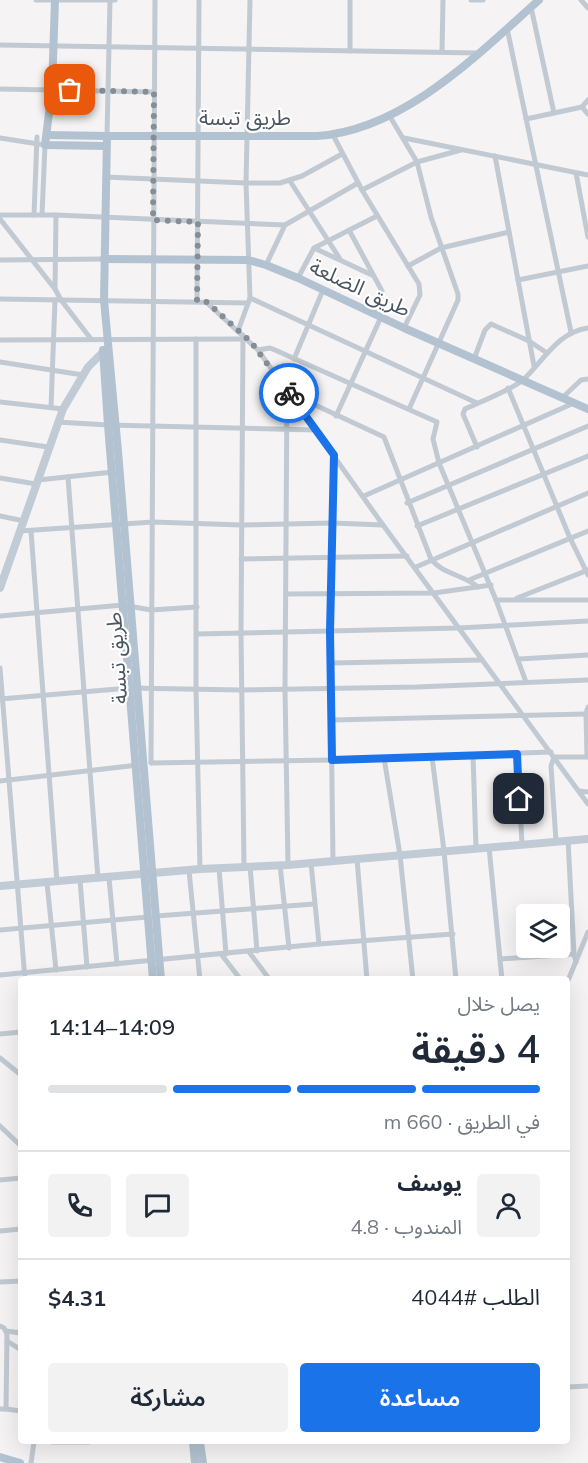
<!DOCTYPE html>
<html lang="ar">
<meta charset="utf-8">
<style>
body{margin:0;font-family:Mulish,"Noto Sans Arabic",sans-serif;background:#f2f2f3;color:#1f2937;direction:rtl;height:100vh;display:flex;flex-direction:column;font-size:22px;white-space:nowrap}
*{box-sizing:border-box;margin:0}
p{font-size:20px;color:#747a83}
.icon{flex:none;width:33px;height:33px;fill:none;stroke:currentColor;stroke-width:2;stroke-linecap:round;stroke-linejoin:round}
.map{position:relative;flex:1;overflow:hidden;direction:ltr}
.drawer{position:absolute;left:18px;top:976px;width:552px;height:468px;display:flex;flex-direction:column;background:#fff;border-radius:6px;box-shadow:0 6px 24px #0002;direction:rtl}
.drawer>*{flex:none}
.fabs{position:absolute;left:516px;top:904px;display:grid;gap:12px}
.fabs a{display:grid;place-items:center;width:54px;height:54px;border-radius:6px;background:#fff;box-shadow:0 6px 24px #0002;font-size:30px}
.pin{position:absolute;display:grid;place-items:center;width:51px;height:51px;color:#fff;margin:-26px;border-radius:12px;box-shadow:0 3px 9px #0006}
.courier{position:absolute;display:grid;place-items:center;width:60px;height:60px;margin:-30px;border:4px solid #1a73e8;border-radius:50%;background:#fff;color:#222;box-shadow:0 2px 8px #0007}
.head em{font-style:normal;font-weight:600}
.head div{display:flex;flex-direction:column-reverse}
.head{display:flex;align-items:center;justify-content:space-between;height:102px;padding:0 30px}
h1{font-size:39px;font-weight:600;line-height:45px}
.bar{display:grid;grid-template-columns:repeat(4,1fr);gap:9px 6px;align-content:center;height:72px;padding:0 30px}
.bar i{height:8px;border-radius:4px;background:#e0e1e3}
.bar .current{background:#1a73e8}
.bar p{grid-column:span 4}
.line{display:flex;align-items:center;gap:15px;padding:0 30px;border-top:2px solid #e0e1e3}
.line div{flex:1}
.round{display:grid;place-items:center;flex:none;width:63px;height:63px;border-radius:6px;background:#f2f2f3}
.action{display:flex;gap:12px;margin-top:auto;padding:12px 30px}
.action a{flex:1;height:69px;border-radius:6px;background:#1a73e8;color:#fff;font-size:24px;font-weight:600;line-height:69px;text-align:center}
.action a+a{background:#f2f2f3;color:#1f2937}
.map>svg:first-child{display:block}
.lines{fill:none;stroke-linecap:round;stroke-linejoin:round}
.street{stroke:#c1cad2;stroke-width:5}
.secondary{stroke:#c1cbd6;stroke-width:8}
.primary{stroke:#b3c2d1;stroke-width:8}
.done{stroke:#868d94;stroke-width:6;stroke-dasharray:0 10.8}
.route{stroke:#1a73e8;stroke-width:8}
.labels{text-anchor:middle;stroke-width:4.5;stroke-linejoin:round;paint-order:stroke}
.street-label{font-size:21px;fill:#4a5661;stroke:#fff}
</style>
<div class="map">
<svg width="588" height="1463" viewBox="0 0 588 1463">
<rect width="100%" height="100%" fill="#f5f3f3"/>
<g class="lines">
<g class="street">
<path d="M36 0H115"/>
<path d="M350 0V51"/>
<path d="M471 0H483"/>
<path d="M581 0 588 8"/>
<path d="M531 7 554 113"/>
<path d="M507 28 571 332"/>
<path d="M0 45 478 53"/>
<path d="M442 52 443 0"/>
<path d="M0 89 154 92"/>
<path d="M582 107 588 114"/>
<path d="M389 115 417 162 431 217 458 294V300L409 409"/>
<path d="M526 119 582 107 588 100"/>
<path d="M333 135 362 190 419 284 420 295 404 328"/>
<path d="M107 136 110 0"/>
<path d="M0 138 45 145 42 215"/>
<path d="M404 138 588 175"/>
<path d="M495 156 534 366"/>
<path d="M576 173 588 237"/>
<path d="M105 177 246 183H280L302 176 342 154"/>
<path d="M290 181 340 259"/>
<path d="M362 190 417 162 461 150"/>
<path d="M0 215H56L285 225"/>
<path d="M34 215 37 137"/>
<path d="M56 215 55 289 61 300 91 339"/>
<path d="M0 219 55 289"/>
<path d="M349 230 382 291 373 313"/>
<path d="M314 248 372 275"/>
<path d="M0 260 104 259"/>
<path d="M266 265 285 225 358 183"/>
<path d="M408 266 441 248 509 232"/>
<path d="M298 278 314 248 377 216"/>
<path d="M518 280 588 266"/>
<path d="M250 298 477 403"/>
<path d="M0 299 248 303"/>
<path d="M197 301 199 0"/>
<path d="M206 302 258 350 383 525 588 804"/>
<path d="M238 331 250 298 246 183 250 0"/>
<path d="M243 335 241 633 244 866"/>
<path d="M196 339V689L200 869"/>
<path d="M0 340 242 339"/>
<path d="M258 350 270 348 275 350 437 422 433 439 439 463 496 600 526 682"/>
<path d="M294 359 323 290"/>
<path d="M474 359 485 330 491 324 529 341 547 353"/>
<path d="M0 362 83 375"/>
<path d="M508 388 570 538 588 575"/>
<path d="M287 389 285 689 288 865"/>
<path d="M562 398 581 380 588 379"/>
<path d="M293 399 313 404 384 437 431 559C442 574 464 575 478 587"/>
<path d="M0 402 63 409"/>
<path d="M51 407 55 300"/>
<path d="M336 416 381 317"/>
<path d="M57 422 108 425 316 430"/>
<path d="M0 440 48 447"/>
<path d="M477 447 463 414 465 409C480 402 514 389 524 379 544 360 558 332 588 328"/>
<path d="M68 477 98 879"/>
<path d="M0 478 36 484"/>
<path d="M38 480 113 472"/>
<path d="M364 496 574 403"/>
<path d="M407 503 588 426"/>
<path d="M0 516 24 521"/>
<path d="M417 526 588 456"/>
<path d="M20 531 153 522 241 525 332 523 383 525"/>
<path d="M31 531 57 882"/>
<path d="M241 559 407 556"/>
<path d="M416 567 588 493"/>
<path d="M469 580 588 531"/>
<path d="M287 594 434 593 491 585"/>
<path d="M517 598 588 570"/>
<path d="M496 600H588"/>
<path d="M0 616 123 605 151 610 197 607"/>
<path d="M197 634 458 628 588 621"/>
<path d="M519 659 588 655"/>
<path d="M331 663 481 660"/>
<path d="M0 668 25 980"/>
<path d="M0 699 129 688 241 690 417 687 588 680"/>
<path d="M332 720 586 714"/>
<path d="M517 754 522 844"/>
<path d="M473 755 476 848"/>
<path d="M432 757 444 851 456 980"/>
<path d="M587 757 586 714 588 707"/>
<path d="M384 758 400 855 413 980"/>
<path d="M151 763 155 0"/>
<path d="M151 763 332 760 551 752"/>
<path d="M0 781 138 765"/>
<path d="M579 791 588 792"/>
<path d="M568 840 574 954 576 962"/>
<path d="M556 841 551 766 554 757H588"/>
<path d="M489 847 502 980"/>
<path d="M357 859 367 980"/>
<path d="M333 861 330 632 334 455"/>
<path d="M280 865 289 948"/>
<path d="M250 866 257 951"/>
<path d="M219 868 226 954"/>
<path d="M189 871 200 980"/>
<path d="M109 878 117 964"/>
<path d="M80 880 87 967"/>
<path d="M47 883 56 970"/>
<path d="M156 916 314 904"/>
<path d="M0 930 148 917"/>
<path d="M319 944 453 934"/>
<path d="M249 952 270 980"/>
<path d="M221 954 241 980"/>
<path d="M500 959 574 954"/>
<path d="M0 975 319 944 311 863"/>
<path d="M567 983 588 932"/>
<path d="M0 1034 21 1032"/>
<path d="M0 1058 21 1075"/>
<path d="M0 1126 21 1146"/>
<path d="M0 1180 21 1178"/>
<path d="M0 1231 21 1229"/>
<path d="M0 1282 21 1281"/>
<path d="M0 1326 4 1328 7 1334 6 1409H0"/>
<path d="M6 1331 21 1333"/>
<path d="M7 1341 21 1350"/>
<path d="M567 1387 588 1386"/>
<path d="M6 1409 21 1411"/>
<path d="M52 1442H89"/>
<path d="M31 1463 34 1442"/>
</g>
<g class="secondary">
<path d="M0 588 63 409 88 367 105 350"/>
<path d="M0 886 200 869 288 865 588 839"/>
</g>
<g class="primary">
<path d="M55 0 52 89 45 145 106 146"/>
<path d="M47 135 107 136"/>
<path d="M104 259 248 260 266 265 298 278 404 328 588 409"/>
<path d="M103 350 108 425 153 980"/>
<path d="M161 980 118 451 104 300 107 136H317C404 130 477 55 539 0"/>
<path d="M193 1442 195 1463"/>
<path d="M200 1442 203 1463"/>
<path d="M0 1457 20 1463"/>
</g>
</g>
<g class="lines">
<path class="done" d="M70 90 154 92 153 220 198 222 197 301 207 302 251 342 289 393"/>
<path class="route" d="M289 393 334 455 330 632 332 760 517 754 519 799"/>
</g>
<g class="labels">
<g class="street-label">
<text x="245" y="125">طريق تبسة</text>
<text transform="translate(360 288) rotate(25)" y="7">طريق الضلعة</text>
<text transform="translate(117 658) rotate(-94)" y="7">طريق تبسة</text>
</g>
</g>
</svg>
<div class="fabs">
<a><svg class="icon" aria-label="layers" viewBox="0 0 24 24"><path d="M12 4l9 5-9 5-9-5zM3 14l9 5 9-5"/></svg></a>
</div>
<div class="pin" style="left:70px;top:90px;background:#ea580c"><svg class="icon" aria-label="bag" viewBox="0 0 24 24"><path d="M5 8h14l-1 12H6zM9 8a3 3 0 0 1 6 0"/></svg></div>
<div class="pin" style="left:519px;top:799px;background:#1f2937"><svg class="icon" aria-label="home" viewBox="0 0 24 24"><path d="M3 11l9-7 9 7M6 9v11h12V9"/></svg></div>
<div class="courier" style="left:289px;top:393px"><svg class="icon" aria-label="bike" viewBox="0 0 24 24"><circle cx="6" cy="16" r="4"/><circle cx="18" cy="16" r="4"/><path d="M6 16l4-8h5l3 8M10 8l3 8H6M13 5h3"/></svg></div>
<section class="drawer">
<div class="head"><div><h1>4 دقيقة</h1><p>يصل خلال</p></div><em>14:09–14:14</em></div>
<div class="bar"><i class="current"></i><i class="current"></i><i class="current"></i><i></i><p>في الطريق · 660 m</p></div>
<div class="line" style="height:108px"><a class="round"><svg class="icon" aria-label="person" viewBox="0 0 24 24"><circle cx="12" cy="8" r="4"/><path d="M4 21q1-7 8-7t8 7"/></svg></a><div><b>يوسف</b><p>المندوب · 4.8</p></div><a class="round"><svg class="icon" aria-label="chat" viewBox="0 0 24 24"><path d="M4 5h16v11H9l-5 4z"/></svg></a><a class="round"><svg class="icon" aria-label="phone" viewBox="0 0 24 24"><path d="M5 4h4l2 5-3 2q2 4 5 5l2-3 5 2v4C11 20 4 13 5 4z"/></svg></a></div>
<div class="line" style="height:78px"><div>الطلب #4044</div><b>$4.31</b></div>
<div class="action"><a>مساعدة</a><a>مشاركة</a></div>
</section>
</div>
